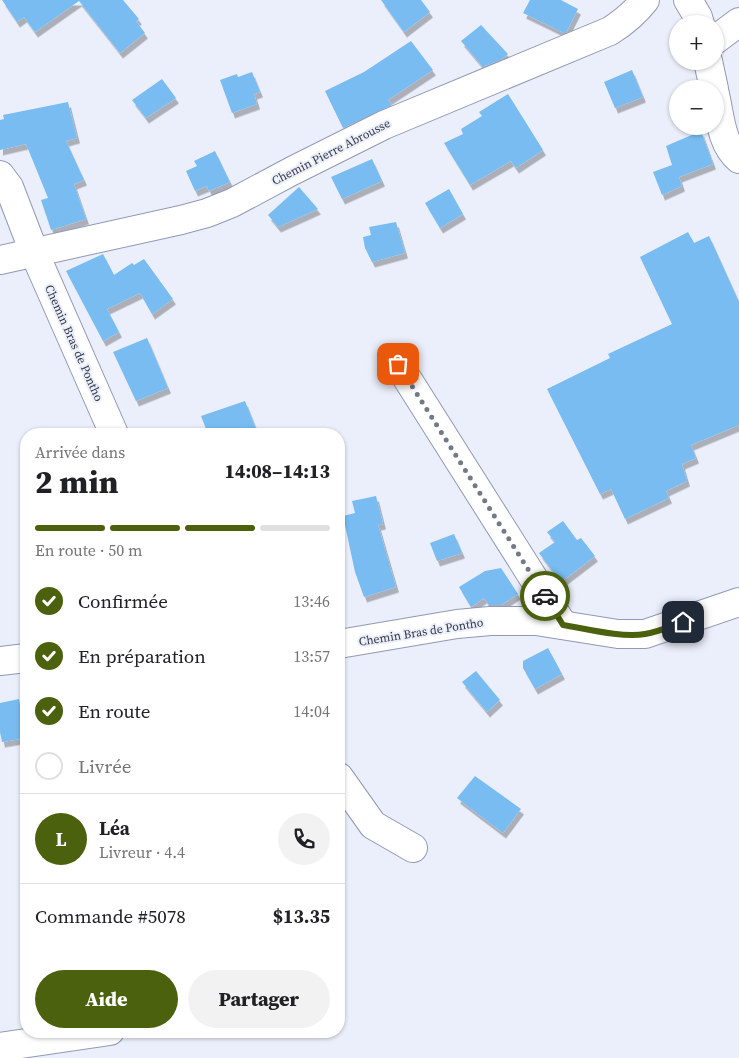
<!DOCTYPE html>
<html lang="fr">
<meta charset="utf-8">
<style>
body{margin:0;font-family:"Source Serif 4",serif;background:#f2f2f2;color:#202124;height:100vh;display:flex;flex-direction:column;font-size:19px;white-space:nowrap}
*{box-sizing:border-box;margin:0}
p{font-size:16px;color:#757577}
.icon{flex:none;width:28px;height:28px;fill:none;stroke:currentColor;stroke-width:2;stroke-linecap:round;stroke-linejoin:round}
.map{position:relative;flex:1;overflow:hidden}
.side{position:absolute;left:20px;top:428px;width:325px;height:610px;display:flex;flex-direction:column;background:#fff;border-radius:20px;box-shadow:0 1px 4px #0004}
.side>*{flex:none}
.controls{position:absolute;left:669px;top:15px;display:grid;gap:10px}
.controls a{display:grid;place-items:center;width:55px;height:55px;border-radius:50%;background:#fff;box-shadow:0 1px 4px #0004;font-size:25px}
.pin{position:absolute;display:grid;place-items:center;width:42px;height:42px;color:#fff;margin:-21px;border-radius:10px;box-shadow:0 2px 8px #0006}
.courier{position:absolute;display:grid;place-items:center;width:50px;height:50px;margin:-25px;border:4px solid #4b610d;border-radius:50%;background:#fff;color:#222;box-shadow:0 1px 6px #0007}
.overview em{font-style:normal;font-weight:800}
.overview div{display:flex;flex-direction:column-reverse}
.overview{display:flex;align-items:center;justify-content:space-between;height:85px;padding:0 15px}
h1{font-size:32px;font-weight:800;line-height:38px}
.bar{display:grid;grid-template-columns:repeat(4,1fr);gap:8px 5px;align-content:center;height:60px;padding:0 15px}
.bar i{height:6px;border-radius:4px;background:#e0e0e0}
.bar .selected{background:#4b610d}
.bar p{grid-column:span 4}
.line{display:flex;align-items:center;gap:12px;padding:0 15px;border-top:1px solid #e0e0e0}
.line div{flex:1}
.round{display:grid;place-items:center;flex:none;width:52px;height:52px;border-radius:26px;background:#f2f2f2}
ol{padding:0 15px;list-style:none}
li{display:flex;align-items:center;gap:15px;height:55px}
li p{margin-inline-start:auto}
li .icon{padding:5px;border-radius:50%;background:#4b610d;color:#fff;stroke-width:4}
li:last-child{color:#757577}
li i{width:28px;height:28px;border:2px solid #e0e0e0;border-radius:50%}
.button{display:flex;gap:10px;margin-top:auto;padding:10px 15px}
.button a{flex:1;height:58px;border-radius:30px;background:#4b610d;color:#fff;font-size:20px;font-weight:800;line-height:58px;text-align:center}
.button a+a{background:#f2f2f2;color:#202124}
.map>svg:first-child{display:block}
.building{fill:#78bcf1;filter:url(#shadow)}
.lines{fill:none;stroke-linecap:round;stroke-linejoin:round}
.minor-casing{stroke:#9199b5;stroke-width:30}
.minor{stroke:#fff;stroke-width:28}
.done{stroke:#757984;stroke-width:5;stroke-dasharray:0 9}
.route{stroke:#4b610d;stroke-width:6}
.labels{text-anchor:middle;stroke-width:4;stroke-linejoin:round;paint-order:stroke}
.street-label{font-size:12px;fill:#353944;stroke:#ebeffb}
</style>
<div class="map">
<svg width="739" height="1058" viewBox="0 0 739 1058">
<defs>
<filter id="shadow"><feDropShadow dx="3" dy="5.5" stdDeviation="0" flood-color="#0004"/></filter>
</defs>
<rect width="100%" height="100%" fill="#ebeffb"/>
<g class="building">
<path d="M2 0H123L139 19 136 21 145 33 120 53 79 1 35 32 24 17 17 22Z"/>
<path d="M381 0H421L430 12 404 32Z"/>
<path d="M530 0H561L578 9 566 33H564L523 13Z"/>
<path d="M481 25 508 54 502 59 483 67 461 41Z"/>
<path d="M411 41 433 70 388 100 392 105 343 128 325 91 364 72Z"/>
<path d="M632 70 643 97 615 108 604 82Z"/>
<path d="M252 72 260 92 254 94 257 104 232 113 220 80 237 74 238 77Z"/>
<path d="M162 79 176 98 146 118 132 100Z"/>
<path d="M508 94 543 150 516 168 511 161 470 185 444 143 463 134 461 129 482 116 479 112Z"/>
<path d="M68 102 77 138 66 141 84 180 74 184 86 219 51 230 41 200 48 198 26 144 0 150V120L4 119 3 115Z"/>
<path d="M701 131 713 164 679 177 682 186 662 195 653 172 672 165 666 146Z"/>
<path d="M215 151 230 182 209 191 207 186 195 191 186 171 197 166 194 161Z"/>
<path d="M372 159 382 181 342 199 331 177Z"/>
<path d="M299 187 318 209 278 227 268 215Z"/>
<path d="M449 189 463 214 440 228 425 203Z"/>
<path d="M396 222 405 253 372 262 365 248 363 237 371 235 369 227Z"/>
<path d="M688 232 694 243 709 236 739 302V425L691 445 696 458 682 464 687 481 666 491 669 498 625 519 611 489 600 494 547 389 610 358 608 354 672 324 640 257Z"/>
<path d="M103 254 114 275 132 263 134 265 144 259 173 299 152 314 140 293 107 309 119 332 103 341 66 271Z"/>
<path d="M147 338 168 388 136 401 113 352Z"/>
<path d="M245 401 258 434H208L201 416Z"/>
<path d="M376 496 383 524 378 525 396 587 364 597 355 572 343 516 355 513 352 501Z"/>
<path d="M563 521 577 540 581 538 595 556 561 582 539 553 555 542 547 532Z"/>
<path d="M454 534 462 553 437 561 430 543Z"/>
<path d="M501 568 518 594 501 605H489L484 598 471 607 459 587 485 571Z"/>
<path d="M548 648 562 674 535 689 523 668V661Z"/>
<path d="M476 671 500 700 487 712 462 682Z"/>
<path d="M19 699 26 738 2 742 0 732V703Z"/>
<path d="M475 776 521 809 503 833 457 798Z"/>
</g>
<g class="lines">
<defs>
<g id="minor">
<path d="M688 0 698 17 700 24"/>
<path d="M715 40 739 22"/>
<path d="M708 61 714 89"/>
<path d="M715 94C720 116 721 144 739 159"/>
<path d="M0 175 9 187 34 252 114 434"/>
<path d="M0 260 181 220 207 213 232 203 292 171 384 125 610 31C624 22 635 13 645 0"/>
<path d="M398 364 563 625"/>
<path d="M339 644 457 624 490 621H536L618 634H645L739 602"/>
<path d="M0 661 26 658"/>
<path d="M339 777 373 825 413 848"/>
<path d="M0 1047 110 1031"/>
</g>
</defs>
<use href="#minor" class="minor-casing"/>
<use href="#minor" class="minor"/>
</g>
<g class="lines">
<path class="done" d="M398 364 545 596"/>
<path class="route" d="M545 596 563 625C587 629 622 638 645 634 658 632 671 626 683 622"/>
</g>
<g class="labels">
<g class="street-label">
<text transform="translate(331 152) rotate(-27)" y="4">Chemin Pierre Abrousse</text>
<text transform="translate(74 343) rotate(66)" y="4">Chemin Bras de Pontho</text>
<text transform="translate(421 632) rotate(-9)" y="4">Chemin Bras de Pontho</text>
</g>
</g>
</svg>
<div class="controls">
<a>+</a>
<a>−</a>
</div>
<div class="pin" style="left:398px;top:364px;background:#ea580c"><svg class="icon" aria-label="bag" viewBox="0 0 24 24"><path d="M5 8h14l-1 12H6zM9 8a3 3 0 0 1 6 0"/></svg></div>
<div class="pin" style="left:683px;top:622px;background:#1f2937"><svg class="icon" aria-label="home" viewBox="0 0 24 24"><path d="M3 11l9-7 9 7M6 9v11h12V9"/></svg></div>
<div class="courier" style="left:545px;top:596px"><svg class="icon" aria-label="car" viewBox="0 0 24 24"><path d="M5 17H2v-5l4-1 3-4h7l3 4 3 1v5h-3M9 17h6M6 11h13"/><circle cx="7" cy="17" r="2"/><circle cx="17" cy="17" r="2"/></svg></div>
<section class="side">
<div class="overview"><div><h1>2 min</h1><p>Arrivée dans</p></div><em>14:08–14:13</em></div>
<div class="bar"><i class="selected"></i><i class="selected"></i><i class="selected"></i><i></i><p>En route · 50 m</p></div>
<ol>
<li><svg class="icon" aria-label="check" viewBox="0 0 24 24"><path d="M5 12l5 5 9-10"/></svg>Confirmée<p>13:46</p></li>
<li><svg class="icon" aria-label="check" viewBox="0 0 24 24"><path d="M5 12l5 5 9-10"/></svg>En préparation<p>13:57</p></li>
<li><svg class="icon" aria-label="check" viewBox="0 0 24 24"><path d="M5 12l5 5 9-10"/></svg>En route<p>14:04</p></li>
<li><i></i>Livrée</li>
</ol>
<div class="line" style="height:90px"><b class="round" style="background:#4b610d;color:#fff">L</b><div><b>Léa</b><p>Livreur · 4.4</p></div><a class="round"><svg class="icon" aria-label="phone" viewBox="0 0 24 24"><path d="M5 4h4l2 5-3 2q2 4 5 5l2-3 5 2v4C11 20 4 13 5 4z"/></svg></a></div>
<div class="line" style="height:65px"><div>Commande #5078</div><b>$13.35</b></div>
<div class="button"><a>Aide</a><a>Partager</a></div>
</section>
</div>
